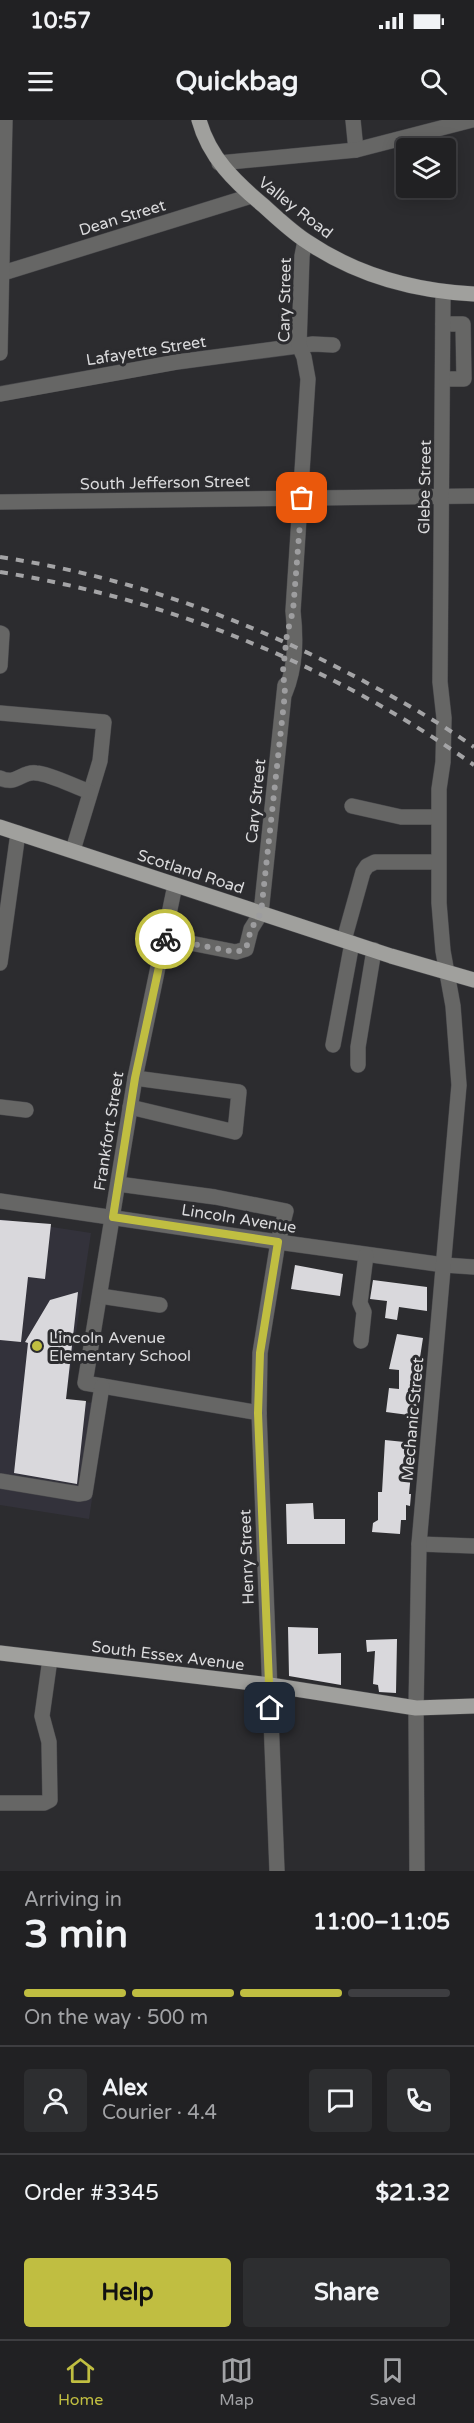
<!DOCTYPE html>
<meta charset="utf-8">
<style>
body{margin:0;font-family:"Varela Round",sans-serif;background:#2d2e30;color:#f1f3f6;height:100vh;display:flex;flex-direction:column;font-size:22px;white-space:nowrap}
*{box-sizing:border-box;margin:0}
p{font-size:20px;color:#a2a3a6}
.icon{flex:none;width:33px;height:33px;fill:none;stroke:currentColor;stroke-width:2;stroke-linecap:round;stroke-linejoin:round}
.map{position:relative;height:1751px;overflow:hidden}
.details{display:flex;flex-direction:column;background:#212123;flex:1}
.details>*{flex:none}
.controls{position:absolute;left:396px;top:18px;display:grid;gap:12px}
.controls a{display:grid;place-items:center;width:60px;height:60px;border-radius:6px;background:#212123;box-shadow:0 3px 15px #0003,0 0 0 2px #3e3e41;font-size:30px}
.pin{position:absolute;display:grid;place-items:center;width:51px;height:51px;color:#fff;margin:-26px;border-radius:12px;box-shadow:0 3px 9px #0006}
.courier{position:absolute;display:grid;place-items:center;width:60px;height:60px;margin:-30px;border:4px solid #c0be41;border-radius:50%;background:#fff;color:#222;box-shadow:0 2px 8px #0007}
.head em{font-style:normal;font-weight:800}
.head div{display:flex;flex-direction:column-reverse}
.head{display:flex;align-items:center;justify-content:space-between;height:102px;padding:0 24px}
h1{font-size:39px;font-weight:800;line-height:45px}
.bar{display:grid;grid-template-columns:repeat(4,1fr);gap:9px 6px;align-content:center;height:72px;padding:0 24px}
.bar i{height:8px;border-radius:4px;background:#3e3e41}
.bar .current{background:#c0be41}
.bar p{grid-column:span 4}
.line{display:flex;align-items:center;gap:15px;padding:0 24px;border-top:2px solid #3e3e41}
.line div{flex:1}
.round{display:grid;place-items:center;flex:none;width:63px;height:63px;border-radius:6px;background:#2d2e30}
.button{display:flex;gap:12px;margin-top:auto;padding:12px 24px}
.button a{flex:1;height:69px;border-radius:6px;background:#c0be41;color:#111;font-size:24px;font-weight:800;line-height:69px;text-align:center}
.button a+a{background:#2d2e30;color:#f1f3f6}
.status{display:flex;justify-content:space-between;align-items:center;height:42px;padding:0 30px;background:#212123;direction:ltr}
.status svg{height:16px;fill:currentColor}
header{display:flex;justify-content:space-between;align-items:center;height:78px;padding:0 24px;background:#212123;font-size:27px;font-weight:800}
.tabs{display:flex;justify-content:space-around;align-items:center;height:84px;border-top:2px solid #3e3e41;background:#212123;font-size:16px;color:#a2a3a6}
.tabs a{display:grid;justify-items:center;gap:3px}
.tabs .current{color:#c0be41}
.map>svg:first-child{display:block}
.built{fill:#33323b}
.building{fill:#d9d8dc}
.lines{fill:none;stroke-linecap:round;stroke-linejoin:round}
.minor-casing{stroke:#48484b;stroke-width:16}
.major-casing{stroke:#48484b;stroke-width:16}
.minor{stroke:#666665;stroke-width:15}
.major{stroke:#a0a09d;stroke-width:15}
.rail{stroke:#a4a4a6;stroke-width:4;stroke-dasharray:8 8;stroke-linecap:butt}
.done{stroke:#9d9d9f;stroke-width:6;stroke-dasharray:0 10.8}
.route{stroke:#c0be41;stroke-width:8}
.poi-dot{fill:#c0be41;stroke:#2c2c2f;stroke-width:2}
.labels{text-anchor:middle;stroke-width:6;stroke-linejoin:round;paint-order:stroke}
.street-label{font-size:16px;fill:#dadadc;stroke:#2c2c2f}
.poi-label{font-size:16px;fill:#dadadc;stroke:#2c2c2f;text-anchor:start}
</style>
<div class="status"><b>10:57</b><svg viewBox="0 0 49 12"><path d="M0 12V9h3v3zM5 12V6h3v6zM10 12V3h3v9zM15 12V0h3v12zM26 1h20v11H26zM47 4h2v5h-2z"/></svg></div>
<header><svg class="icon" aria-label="menu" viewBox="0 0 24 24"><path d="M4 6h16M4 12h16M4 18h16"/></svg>Quickbag<svg class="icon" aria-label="search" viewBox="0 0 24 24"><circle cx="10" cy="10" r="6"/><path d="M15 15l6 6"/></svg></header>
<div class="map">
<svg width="474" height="1751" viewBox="0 0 474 1751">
<rect width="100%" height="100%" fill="#2c2c2f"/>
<path class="built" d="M0 1099 91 1113 66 1279 106 1285 89 1399 0 1385Z"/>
<g class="building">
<path d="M0 1100 51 1104 45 1159 28 1157 21 1222 0 1220Z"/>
<path d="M295 1145 343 1154 340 1176 291 1169Z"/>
<path d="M373 1160 427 1167V1191L399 1187 397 1200 385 1198 387 1181 370 1179Z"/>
<path d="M78 1172 66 1279 86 1281 77 1364 14 1353 28 1223 25 1222 50 1180Z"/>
<path d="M397 1214 423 1218 415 1270H419L416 1296 386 1292 389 1268 399 1269V1250L389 1249Z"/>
<path d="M385 1320 414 1323 409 1374H411L410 1386 406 1385V1400H401L400 1414 372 1412 373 1403 378 1400V1372H382Z"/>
<path d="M313 1383 314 1399H345V1424H287L286 1384Z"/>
<path d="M288 1507 318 1508V1534L341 1533V1565L289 1556Z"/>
<path d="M397 1519 396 1573 379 1572 378 1565 373 1564 375 1531 367 1532 366 1520Z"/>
</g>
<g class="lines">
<defs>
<g id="minor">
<path d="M353 0 356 30"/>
<path d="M219 43 356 30 472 0"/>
<path d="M3 153 251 76"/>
<path d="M0 233 5 0"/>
<path d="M443 259H464L463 204H443"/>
<path d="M0 274 177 242 313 224 333 225"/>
<path d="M0 382 474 376"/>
<path d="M0 513 2 514 0 546"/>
<path d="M285 573C296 546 296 519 293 491L308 259 304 237 299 226 302 136 305 121"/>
<path d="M0 593 104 602 100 641 73 730"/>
<path d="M0 658C17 666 21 651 36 653 51 654 75 667 90 672"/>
<path d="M352 686 401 697H438"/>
<path d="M175 765 135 958 85 1263 259 1293"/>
<path d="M165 818 236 832 246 829 251 809 261 793 285 565"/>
<path d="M344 820 363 752 367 746 375 742H438"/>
<path d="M0 843 18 713"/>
<path d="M333 925 352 823"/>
<path d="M358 945V927L374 830"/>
<path d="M0 987 26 990"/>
<path d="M130 987 235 1012 239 972 135 958"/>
<path d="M118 1064 215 1077 286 1091 278 1122 260 1233 259 1293 277 1751"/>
<path d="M0 1081 278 1122 444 1145 474 1147"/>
<path d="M100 1176 160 1185"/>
<path d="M361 1221 364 1192 360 1183 366 1135"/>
<path d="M0 1361 79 1374 85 1373 102 1266"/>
<path d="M419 1424 474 1426"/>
<path d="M0 1683H44L50 1680 49 1622 42 1596 50 1539"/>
<path d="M417 1751 416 1588 419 1424 459 965 453 886 443 831 439 783V669L443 642 444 598 440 562 443 172"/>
</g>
<g id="major">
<path d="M199 0C209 37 235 62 264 86 277 98 291 111 306 121 356 155 415 171 474 174"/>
<path d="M0 707 391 836 474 860"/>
<path d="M0 1533 270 1565 416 1588 474 1586"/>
</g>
</defs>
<use href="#minor" class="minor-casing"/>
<use href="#major" class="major-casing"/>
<use href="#minor" class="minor"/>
<use href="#major" class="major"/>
<g class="rail">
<path d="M0 437C130 457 253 501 369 564 405 583 440 603 474 627"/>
<path d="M0 452C169 479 334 546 474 645"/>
</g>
</g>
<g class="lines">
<path class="done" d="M165 819 236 832 246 829 251 809 261 793 285 573 283 551 287 514 293 491 302 378"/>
<path class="route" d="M165 819 135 958 113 1097 278 1122 260 1233 258 1293 270 1588"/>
</g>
<circle class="poi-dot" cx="37" cy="1226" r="6"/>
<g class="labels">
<g class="street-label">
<text transform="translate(296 87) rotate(38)" y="6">Valley Road</text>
<text transform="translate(122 97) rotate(-17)" y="6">Dean Street</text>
<text transform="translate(284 180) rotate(-89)" y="6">Cary Street</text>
<text transform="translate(146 230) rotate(-9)" y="6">Lafayette Street</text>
<text transform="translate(165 362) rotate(-1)" y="6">South Jefferson Street</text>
<text transform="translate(424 367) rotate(-89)" y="6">Glebe Street</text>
<text transform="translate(255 681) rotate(-84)" y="6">Cary Street</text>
<text transform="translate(191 751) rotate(18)" y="6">Scotland Road</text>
<text transform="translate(108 1011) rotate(-81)" y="6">Frankfort Street</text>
<text transform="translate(239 1098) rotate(9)" y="6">Lincoln Avenue</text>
<text transform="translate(412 1299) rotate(-85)" y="6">Mechanic Street</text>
<text transform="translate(246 1437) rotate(-92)" y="6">Henry Street</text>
<text transform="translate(168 1535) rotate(7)" y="6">South Essex Avenue</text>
</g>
<g class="poi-label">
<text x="49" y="1223">Lincoln Avenue<tspan x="49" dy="18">Elementary School</tspan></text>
</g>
</g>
</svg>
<div class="controls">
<a><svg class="icon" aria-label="layers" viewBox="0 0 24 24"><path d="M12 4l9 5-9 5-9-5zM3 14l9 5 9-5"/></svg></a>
</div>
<div class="pin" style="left:302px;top:378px;background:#ea580c"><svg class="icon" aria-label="bag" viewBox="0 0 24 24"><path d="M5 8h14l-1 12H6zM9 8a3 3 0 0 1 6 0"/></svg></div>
<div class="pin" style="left:270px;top:1588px;background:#1f2937"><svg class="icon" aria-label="home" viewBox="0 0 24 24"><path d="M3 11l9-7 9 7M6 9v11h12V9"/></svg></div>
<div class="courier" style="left:165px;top:819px"><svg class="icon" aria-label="bike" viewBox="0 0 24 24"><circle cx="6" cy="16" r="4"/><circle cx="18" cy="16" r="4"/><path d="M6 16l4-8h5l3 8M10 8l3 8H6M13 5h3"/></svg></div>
</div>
<section class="details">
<div class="head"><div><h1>3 min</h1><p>Arriving in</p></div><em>11:00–11:05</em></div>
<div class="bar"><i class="current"></i><i class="current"></i><i class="current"></i><i></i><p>On the way · 500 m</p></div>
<div class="line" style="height:108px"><a class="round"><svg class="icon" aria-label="person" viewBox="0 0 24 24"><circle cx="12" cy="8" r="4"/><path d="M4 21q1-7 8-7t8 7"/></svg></a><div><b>Alex</b><p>Courier · 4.4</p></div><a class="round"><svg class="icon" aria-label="chat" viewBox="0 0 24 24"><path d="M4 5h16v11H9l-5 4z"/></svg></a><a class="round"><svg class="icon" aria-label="phone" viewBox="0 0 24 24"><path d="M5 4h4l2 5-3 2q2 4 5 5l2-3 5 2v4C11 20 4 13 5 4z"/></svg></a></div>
<div class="line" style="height:78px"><div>Order #3345</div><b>$21.32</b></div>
<div class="button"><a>Help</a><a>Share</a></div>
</section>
<nav class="tabs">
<a class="current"><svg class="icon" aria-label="home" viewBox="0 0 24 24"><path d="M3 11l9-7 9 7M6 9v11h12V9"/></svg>Home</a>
<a><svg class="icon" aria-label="map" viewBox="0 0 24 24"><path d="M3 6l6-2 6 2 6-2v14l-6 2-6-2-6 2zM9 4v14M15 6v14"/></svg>Map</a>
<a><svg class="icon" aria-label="saved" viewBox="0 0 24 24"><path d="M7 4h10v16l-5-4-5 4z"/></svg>Saved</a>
</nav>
